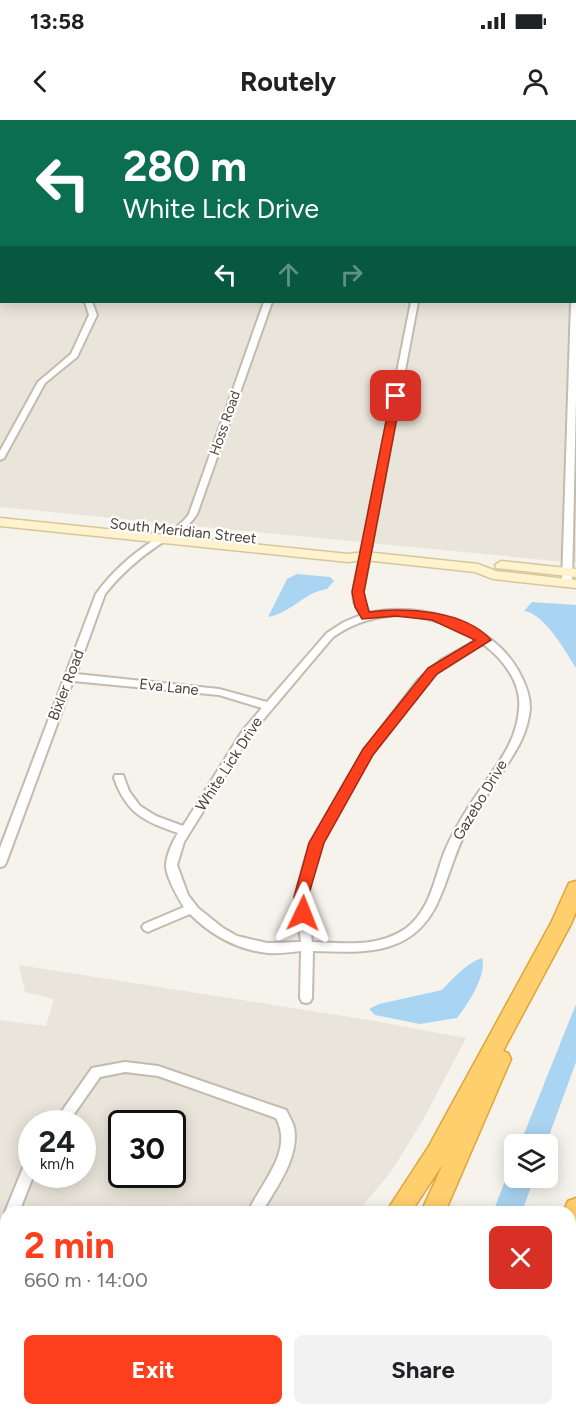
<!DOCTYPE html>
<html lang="en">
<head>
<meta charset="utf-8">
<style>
  body { margin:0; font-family:Figtree,sans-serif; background:#f2f2f2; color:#202124; height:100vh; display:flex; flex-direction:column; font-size:22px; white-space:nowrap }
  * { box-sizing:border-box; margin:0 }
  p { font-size:20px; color:#757577 }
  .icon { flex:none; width:33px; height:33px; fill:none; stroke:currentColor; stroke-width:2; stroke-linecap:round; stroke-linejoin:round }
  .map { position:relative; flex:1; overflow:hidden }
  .drawer { position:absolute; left:0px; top:1086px; width:576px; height:210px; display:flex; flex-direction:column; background:#fff; border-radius:18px 18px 0 0; box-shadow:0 3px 15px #0003 }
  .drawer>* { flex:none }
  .banner { position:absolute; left:0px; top:0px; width:576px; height:183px; box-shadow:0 3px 15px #0003; background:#0b6e4f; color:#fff; overflow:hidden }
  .fabs { position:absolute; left:504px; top:1014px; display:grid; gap:12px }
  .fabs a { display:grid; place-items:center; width:54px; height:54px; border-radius:9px; background:#fff; box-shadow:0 3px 15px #0003; font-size:30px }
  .speed { position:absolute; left:18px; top:990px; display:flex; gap:12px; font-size:30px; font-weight:700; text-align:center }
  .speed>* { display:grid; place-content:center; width:78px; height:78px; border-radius:50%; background:#fff; box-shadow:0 3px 15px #0003; line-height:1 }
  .speed small { font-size:15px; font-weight:400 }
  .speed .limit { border:3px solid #111; border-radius:9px; background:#fff; color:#111 }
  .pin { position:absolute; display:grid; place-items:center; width:51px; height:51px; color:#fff; margin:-26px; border-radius:12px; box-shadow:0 3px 9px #0006 }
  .me { position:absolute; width:66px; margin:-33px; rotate:2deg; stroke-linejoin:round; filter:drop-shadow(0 0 4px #0008) }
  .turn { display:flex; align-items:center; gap:21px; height:126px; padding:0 24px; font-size:27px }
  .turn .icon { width:78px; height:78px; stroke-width:2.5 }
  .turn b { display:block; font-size:42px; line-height:51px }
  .lanes { display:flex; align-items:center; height:57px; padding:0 24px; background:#0003; justify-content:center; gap:30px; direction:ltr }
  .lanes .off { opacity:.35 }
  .round { display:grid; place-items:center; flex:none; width:63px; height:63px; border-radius:9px; background:#f2f2f2 }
  .headline { display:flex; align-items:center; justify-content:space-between; height:102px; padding:0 24px }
  h1 { font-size:36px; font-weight:700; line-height:45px; color:#fc3f1d }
  .action { display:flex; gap:12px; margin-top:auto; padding:12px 24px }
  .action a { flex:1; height:69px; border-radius:9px; background:#fc3f1d; color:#fff; font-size:24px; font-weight:700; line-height:69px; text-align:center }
  .action a+a { background:#f2f2f2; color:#202124 }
  .status { display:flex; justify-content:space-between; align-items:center; height:42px; padding:0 30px; background:#fff; direction:ltr }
  .status svg { height:16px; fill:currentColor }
  header { display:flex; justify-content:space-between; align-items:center; height:78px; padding:0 24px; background:#fff; font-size:27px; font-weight:700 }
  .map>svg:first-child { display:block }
  .residential { fill:#eae5da; fill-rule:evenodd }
  .water { fill:#a9d4f2 }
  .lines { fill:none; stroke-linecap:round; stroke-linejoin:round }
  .street-casing { stroke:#c2bbae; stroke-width:4 }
  .secondary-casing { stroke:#d6c79b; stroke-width:3 }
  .highway-casing { stroke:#e0a43c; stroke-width:3 }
  .street { fill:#fff; fill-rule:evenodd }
  .secondary { fill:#fff3cd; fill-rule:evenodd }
  .highway { fill:#ffcf6e; fill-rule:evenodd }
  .route { fill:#fc3f1d; stroke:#a42913; stroke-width:1.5 }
  .labels { text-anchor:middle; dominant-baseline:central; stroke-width:4.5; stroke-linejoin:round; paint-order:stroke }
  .far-street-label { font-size:14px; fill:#4b4439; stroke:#fff }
  .street-label { font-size:15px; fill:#4b4439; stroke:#fff }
</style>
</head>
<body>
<div class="status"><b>13:58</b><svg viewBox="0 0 49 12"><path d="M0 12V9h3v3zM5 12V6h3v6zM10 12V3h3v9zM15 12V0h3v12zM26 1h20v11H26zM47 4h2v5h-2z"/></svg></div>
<header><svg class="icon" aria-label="back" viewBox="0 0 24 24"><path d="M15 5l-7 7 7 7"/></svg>Routely<svg class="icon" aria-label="person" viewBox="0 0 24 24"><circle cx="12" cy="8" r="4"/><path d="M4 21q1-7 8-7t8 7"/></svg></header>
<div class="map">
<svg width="576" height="1296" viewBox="0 0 576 1296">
  <rect width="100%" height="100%" fill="#f6f3ec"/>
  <g class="residential">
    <path d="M0 0 519 1 2 2V182H574L576 0V443L0 387Z"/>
    <path d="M19 845 369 900 466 918 423 1000 391 1052 357 1092H6V1245L0 1244V900L46 906 54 879 25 872ZM32 1004H82V1054H32ZM122 1004H172V1054H122Z"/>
    <path d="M15 1290H195L190 1296H12Z"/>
  </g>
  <g class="water">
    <path d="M297 454 330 457 334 461 327 469C305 472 291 493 268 497L287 459Z"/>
    <path d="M532 482 576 485V548C566 532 544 493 524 491Z"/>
    <path d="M482 838C487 854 469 883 457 898L420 904 375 895 369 889 379 884 442 870C453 858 467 843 482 838Z"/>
    <path d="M576 884V942L546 1024H520Z"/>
    <path d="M514 1038V1058H534L522 1092H493Z"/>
  </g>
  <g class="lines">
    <defs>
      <g id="street">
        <path d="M27 0H33L25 2Z"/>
        <path d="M148 0 160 2H145Z"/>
        <rect x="323" y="0" width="6" height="2"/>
        <rect x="447" y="0" width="6" height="2"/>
        <path d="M2 37V42L0 43V38Z"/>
        <path d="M574 135H576V279L572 463 567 466 562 463 571 182H574Z"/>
        <path d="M85 182H92L97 195 77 237 45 263 4 338 0 340V331L38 262 71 234 89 195Z"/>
        <path d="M264 182H272L197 394C187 410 172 416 157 426 138 439 120 455 105 474L76 554 219 569 267 582 327 513 344 502 361 495 354 482 353 472 411 182H418L363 472 364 482 369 493C422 481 493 503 519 552 525 563 530 575 530 588 529 600 525 613 520 623 504 653 482 679 467 709 455 731 450 754 440 777 416 836 367 833 313 831L312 878 310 882 306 883 302 882 300 878 301 831C290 832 279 834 268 833 238 830 211 815 190 794L152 810 148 812 144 810 142 807 144 804 184 787C178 778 165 755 166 744 167 734 173 721 178 713 144 701 127 694 114 658L115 655H123L129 671 140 686 156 696 183 706 243 610 262 588 219 575 73 561 6 743 4 746 0 747V728L96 474C111 453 130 436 151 422 165 413 180 408 189 394ZM407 495C432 499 456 505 477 520L441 540 418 560 363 632 310 723 295 777 301 822 267 823 237 816 223 808 198 788 188 775 177 745 184 722 251 614 333 517C356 501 379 495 407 495ZM483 524C503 539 522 563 519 589 517 621 497 645 480 670 466 690 453 711 444 733 434 760 430 791 405 809 377 828 344 823 312 822L307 777 321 723 372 634 424 564 447 544Z"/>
        <path d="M125 942 158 946 286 990C289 996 292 1001 294 1007 300 1037 276 1068 262 1092H248C261 1063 294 1031 276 998L158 956 125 952 100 957 67 1004H53L92 948Z"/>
        <path d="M32 1037V1054H34L19 1092H6V1094L5 1092 25 1043 27 1039Z"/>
        <path d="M6 1103V1129L5 1132 0 1134V1107L1 1104Z"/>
        <path d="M0 1190 6 1191V1205L0 1204Z"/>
      </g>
      <g id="secondary">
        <path d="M0 398 348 434 365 432 478 444 496 451 576 460V468L493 459 475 452 365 440 348 442 0 406Z"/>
        <path d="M501 441 576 449V457L496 448 495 445Z"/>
      </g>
      <g id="highway">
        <path d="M576 761V792L571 804 503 931 508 933 511 939 445 1092H421L443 1044 411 1092H386L429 1026 551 803 569 763Z"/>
        <path d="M576 1078V1117L570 1119V1092H563L568 1081Z"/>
        <path d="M229 1290H257L254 1296H226Z"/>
        <path d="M329 1290H355L352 1296H326Z"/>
        <path d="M500 1290H526L524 1296H498Z"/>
      </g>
    </defs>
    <use href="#street" class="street-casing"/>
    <use href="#secondary" class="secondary-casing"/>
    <use href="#highway" class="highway-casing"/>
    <use href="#street" class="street"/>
    <use href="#secondary" class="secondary"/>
    <use href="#highway" class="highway"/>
  </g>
  <path class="route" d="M396 273 401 276 364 472 369 492C405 487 465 490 491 520L437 554 373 635 324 723 308 777 310 793 303 799 296 793 294 777 309 723 363 629 428 548 475 520 432 500 396 496 362 499 355 487 352 472 391 276Z"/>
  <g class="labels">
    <g class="far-street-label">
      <text transform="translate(225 303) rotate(-71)">Hoss Road</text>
    </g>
    <g class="street-label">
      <text transform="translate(183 411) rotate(6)">South Meridian Street</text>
      <text transform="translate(66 565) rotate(-69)">Bixler Road</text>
      <text transform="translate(169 567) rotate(6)">Eva Lane</text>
      <text transform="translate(229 644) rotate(-57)">White Lick Drive</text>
      <text transform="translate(480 680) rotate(-59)">Gazebo Drive</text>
    </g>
  </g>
</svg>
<div class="fabs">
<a><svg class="icon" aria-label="layers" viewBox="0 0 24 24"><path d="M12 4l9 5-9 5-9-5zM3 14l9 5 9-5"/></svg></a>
</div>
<div class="speed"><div>24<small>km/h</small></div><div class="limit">30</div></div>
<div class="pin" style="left:396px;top:276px;background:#d93025"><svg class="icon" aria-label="arrive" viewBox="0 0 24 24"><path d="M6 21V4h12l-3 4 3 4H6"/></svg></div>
<svg class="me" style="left:303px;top:793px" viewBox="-20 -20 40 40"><path d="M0-17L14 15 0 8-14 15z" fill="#fc3f1d" stroke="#fff" stroke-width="4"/></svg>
<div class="banner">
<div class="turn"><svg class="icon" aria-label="left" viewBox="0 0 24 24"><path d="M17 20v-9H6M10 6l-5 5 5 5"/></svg><div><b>280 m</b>White Lick Drive</div></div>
<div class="lanes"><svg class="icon" aria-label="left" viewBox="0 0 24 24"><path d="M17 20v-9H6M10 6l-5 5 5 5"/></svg><svg class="icon off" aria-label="ahead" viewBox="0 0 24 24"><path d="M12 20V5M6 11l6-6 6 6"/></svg><svg class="icon off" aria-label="right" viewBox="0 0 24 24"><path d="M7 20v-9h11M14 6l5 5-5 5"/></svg></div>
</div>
<section class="drawer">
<div class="headline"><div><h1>2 min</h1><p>660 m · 14:00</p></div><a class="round" style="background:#d93025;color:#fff"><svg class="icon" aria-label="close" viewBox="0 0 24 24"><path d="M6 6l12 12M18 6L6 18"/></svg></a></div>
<div class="action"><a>Exit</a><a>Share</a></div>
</section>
</div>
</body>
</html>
